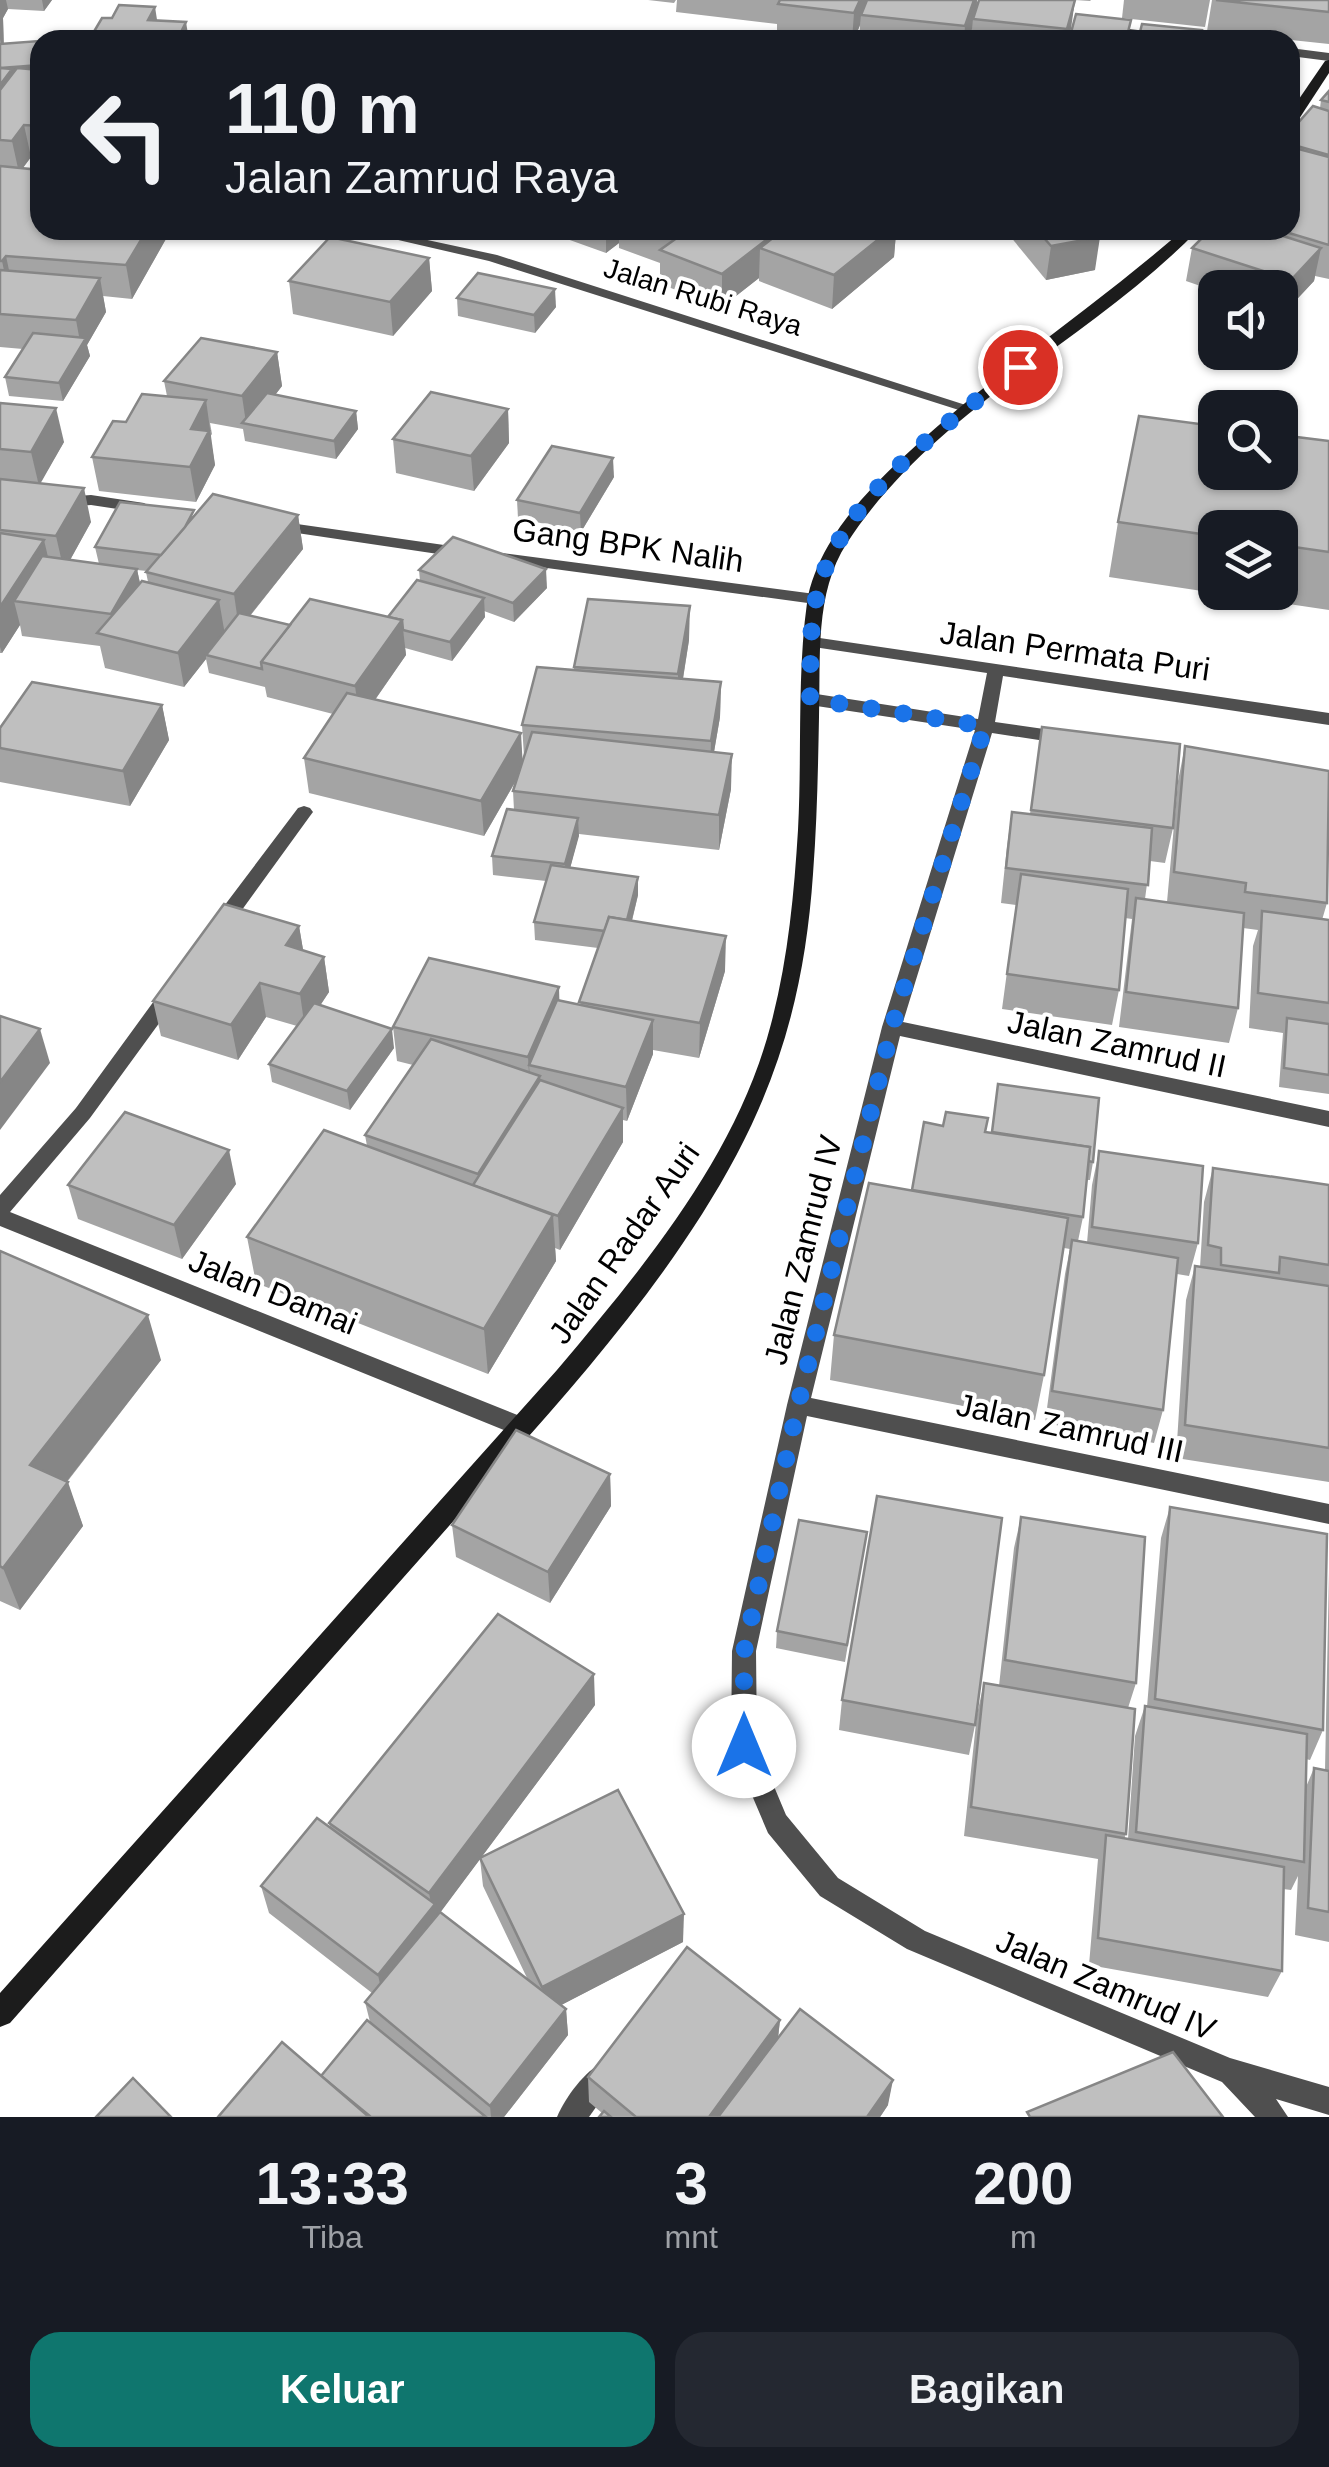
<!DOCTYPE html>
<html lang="id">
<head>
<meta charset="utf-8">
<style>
  body { margin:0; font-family:Helvetica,sans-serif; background:#242831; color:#f1f3f6; height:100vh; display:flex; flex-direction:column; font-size:38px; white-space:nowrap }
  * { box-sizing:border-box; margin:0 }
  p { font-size:32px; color:#9ea1a6 }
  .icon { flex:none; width:55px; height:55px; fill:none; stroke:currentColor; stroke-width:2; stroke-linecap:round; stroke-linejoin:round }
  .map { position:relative; height:2117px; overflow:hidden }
  .drawer { display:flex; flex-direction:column; background:#171b24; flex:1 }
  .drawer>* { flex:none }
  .banner { position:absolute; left:30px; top:30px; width:1270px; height:210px; border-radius:30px; box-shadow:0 2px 8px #0004; background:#171b24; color:#f1f3f6; overflow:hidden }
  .tools { position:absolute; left:1198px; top:270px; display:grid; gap:20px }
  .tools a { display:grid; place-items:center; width:100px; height:100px; border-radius:20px; background:#171b24; box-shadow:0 2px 8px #0004; font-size:50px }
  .pin { position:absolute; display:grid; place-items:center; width:85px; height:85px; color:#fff; margin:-42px; border:5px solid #fff; border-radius:50%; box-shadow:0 2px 10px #0007 }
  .me { position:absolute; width:110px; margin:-55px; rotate:0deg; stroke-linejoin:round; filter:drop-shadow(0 0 8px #0008) }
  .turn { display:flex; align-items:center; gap:35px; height:210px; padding:0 30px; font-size:45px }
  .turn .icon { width:130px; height:130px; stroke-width:2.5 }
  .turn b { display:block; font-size:70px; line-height:85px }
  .eta { display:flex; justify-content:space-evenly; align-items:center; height:170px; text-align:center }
  .eta b { font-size:60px; font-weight:600; line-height:70px }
  .button { display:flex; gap:20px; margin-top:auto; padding:20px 30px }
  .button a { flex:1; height:115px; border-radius:30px; background:#0f766e; color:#fff; font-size:40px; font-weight:600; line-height:115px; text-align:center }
  .button a+a { background:#242831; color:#f1f3f6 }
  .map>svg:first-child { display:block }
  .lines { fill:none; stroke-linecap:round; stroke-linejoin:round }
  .street { fill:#4f4f4f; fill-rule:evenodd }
  .secondary { fill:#1c1c1c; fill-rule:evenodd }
  .wall { fill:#a4a4a4; fill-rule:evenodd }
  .shaded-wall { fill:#868686 }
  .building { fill:#bfbfbf; stroke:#868686; stroke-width:2.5 }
  .route { stroke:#1a73e8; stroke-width:18; stroke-dasharray:0 32.4 }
  .labels { text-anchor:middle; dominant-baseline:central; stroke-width:8; stroke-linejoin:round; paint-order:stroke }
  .far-street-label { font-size:28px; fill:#000; stroke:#fff }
  .street-label { font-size:32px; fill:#000; stroke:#fff }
</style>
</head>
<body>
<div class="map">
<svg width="1329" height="2117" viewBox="0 0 1329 2117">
  <rect width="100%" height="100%" fill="#fff"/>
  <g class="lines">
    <g class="street">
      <path d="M1103 26 1190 36 1196 40H1158L1099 33 1097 30Z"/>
      <path d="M1290 48 1329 53V61L1290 56Z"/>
      <path d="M355 230H381L497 255 975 408 967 413 962 411 489 261Z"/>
      <path d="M91 495 144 503 152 508 144 513 91 505 63 507 55 502 63 497Z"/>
      <path d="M276 521 465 548 473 553 465 558 270 529V523Z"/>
      <path d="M494 552 815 594 823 599 815 604 488 560 486 557Z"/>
      <path d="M813 637 1329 713V725L1003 676 995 722 1065 732 1074 738 1065 744 992 733 903 1022 1329 1111V1127L900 1036 811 1398 1329 1504V1524L807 1416 756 1651 757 1746 786 1815 838 1878 925 1931 1230 2058 1329 2087V2115L1276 2099 1288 2117H1255L1222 2082 907 1949 820 1896 768 1833 731 1746 732 1651 787 1405 882 1027 975 730 810 705 801 699 810 693 978 719 987 673 807 646 805 642Z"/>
      <path d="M304 806 310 808 313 812 310 816 226 932H212L209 927 212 922 298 808Z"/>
      <path d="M169 988 179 995 176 1000 90 1118 10 1212 530 1420 533 1427 530 1434 522 1437 514 1434 0 1226V1195L76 1108 162 990Z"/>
      <path d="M604 2062 614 2066 618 2076 589 2117H557C565 2098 585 2070 604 2062Z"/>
    </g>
    <g class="secondary">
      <path d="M1329 60V73L1295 125 1290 126V112L1325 61Z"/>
      <path d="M1183 230H1198C1089 342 934 409 847 543 814 593 821 659 819 717 818 770 817 822 813 874 806 976 785 1063 737 1154 660 1299 541 1421 434 1543 292 1703 151 1863 10 2023L0 2027V1993L557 1370C643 1268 737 1156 771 1024 788 960 794 895 798 830 802 757 797 674 807 603 809 585 819 561 828 546 851 505 889 470 923 439 1006 365 1099 303 1183 230Z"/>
    </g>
  </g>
  <g class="wall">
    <path d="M0 0H52L44 11 8 9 3 18 4 44 39 41 40 48V158L31 157 23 168 171 230 132 299 103 296 106 312 87 345 90 356 63 401 9 396 5 377 23 349 0 347Z"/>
    <path d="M648 0H676L674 3Z"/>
    <path d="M677 0H977V7L979 0H1091L1090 1 1075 0 1068 40H971L972 29 968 40H859L860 25 854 40H815L777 36V24L676 12Z"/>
    <path d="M1124 0H1210L1205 27 1122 18Z"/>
    <path d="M1212 0H1329V44L1207 31Z"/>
    <path d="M1329 91V279L1315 276 1314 281 1284 313 1280 312V288H1215V291L1186 281 1192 248 1210 230H1290V132L1320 108 1321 100Z"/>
    <path d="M456 230H483L476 236Z"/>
    <path d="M529 230H900L896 233 894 257 832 309 759 281V278L722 307 660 284V263L619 248V243L606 253 567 239V234L562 239Z"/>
    <path d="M1005 230H1093L1095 270 1046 280Z"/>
    <path d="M429 258 432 291 393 336 293 314 289 281Z"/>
    <path d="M457 298 556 307 535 333 458 316Z"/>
    <path d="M277 352 282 386 275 395 356 411 358 429 336 459 245 441 243 429 210 423 212 434 210 437 215 465 196 502 99 491 92 457 167 396 164 381Z"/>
    <path d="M0 403 64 442 40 483 91 522 70 560 99 564 95 547 195 515H298L303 549 250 616 290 625 388 617 420 581 419 570 547 588 514 622 484 611 485 617 452 661 405 648 406 655 375 700 523 761 524 756 522 725 574 670V667L689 640 683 679 721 682 720 717 714 752 731 789 719 850 579 834 570 868 638 895 632 921 725 971 699 1058 653 1050V1054L627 1121 623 1120V1142L560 1250 555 1248 556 1261 488 1374 256 1283 247 1237 367 1146 365 1135 413 1065 397 1061 393 1027 559 1001 580 1005 598 948 535 940 534 922 546 881 493 875 492 856 514 810 513 791 517 779 484 836 309 793 304 758 333 714 267 697 265 687 209 673 206 659 184 687 105 668 100 646 22 636 20 625 2 653H0ZM137 570 147 571 146 572 148 582 140 583Z"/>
    <path d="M508 409 509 443 474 491 396 473 393 439Z"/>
    <path d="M1329 441V610L1109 577 1118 522ZM1215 528H1280V592H1215Z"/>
    <path d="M614 477 581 532 518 518 517 500Z"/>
    <path d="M162 705 169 740 130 806 0 782V728Z"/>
    <path d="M1042 727 1173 828 1165 863 1150 861 1145 899 1167 902 1178 781 1185 746 1327 903 1322 920H1329V1094L1279 1087 1283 1033 1249 1028 1253 946 1258 930 1243 928 1238 1008 1229 1043 1119 1027 1132 919 1125 918 1119 990 1112 1025 1002 1009 1016 905 1001 903 1007 846 1012 812 1030 814Z"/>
    <path d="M299 926 303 950 324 957 329 992 320 1005 394 1048 350 1110 272 1082 269 1064 297 1026 266 1017 238 1060 161 1036 153 1001Z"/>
    <path d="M986 1132 1093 1162 1090 1180H1087L1083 1217 1078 1241 1087 1243 1092 1185 1099 1151 1198 1243 1189 1276 1177 1274 1163 1410 1154 1443 1045 1423 1065 1274 1070 1249 1064 1248 1044 1375 1035 1420 830 1380 834 1335 912 1191Z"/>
    <path d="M1213 1168 1329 1185V1482L1176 1458 1186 1300 1195 1266 1200 1267 1204 1202Z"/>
    <path d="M236 1184 182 1259 78 1219 68 1185Z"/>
    <path d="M0 1251 161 1360 67 1482 83 1526 20 1610 0 1601Z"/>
    <path d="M610 1474 611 1506 550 1603 456 1557 452 1525Z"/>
    <path d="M1170 1507 1323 1730 1310 1760 1306 1759V1787L1314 1768 1325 1770 1329 1571V1942L1295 1935 1298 1876 1291 1890 1283 1889 1282 1971 1268 1997 1089 1965 1098 1859 964 1836 977 1714 984 1683 999 1686 1014 1548 1021 1517 1136 1683 1128 1708 1126 1834 1124 1839H1128L1135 1736 1145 1706 1147 1707 1161 1538Z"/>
    <path d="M867 1532 845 1662 776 1648 777 1631Z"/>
    <path d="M842 1700 975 1725 969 1755 839 1730Z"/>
    <path d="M595 1705 482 1856 683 1942 561 2005 566 2009 568 2035 504 2117H218L321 2076 370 2022 365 2002 372 1993 269 1913 261 1886 330 1827 329 1823ZM480 1859 483 1886 528 1980 440 1912Z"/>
    <path d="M780 2020 778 2039 888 2105 880 2117H599L602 2113 589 2102 588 2077Z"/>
  </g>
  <g class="shaded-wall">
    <path d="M0 0H6L8 9 3 18 4 61 0 39Z"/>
    <path d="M42 0H52L44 11Z"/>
    <path d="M860 0H869L861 15 860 25 854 40H852L854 13Z"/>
    <path d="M974 0H977L976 17 973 19 972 29 968 40H964L965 26Z"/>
    <path d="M1075 0 1071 29 1068 40H1065L1067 29Z"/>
    <path d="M155 7 160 39 148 20Z"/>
    <path d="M186 22 189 40H177Z"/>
    <path d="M40 65V82L0 126V69Z"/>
    <path d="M24 125 31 157 19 173 12 141Z"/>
    <path d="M147 230H171L132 299 126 265Z"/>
    <path d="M561 230H567V234L562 239Z"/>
    <path d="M612 230H619V243L606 253V235Z"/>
    <path d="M678 230H723L672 255V234Z"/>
    <path d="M779 230H819L760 248 759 278 722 307V274Z"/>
    <path d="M884 230H900L896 233 894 257 832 309 834 275Z"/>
    <path d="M1100 237 1095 270 1046 280 1051 246Z"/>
    <path d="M1321 248 1314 281 1284 313 1291 280Z"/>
    <path d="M6 256 13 289 9 294 2 261Z"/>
    <path d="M429 258 432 291 393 336 390 302Z"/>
    <path d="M100 278 106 312 87 345 90 356 63 401 59 383 81 347 76 320Z"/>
    <path d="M555 289 556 307 535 333 534 315Z"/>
    <path d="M277 352 282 386 252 425 246 423 242 396Z"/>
    <path d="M206 400 215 465 196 502 190 467 191 429Z"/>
    <path d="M56 408 64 442 39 486 31 452Z"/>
    <path d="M508 409 509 443 474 491 471 456Z"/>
    <path d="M356 411 358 429 336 459 334 441Z"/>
    <path d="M613 458 614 477 581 532 580 513Z"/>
    <path d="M84 488 91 522 64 571 56 536Z"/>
    <path d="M298 515 303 549 239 629 234 594Z"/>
    <path d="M44 540 52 574 14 601 20 625 2 653 0 647V607Z"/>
    <path d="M137 569 144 603 116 638 111 614Z"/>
    <path d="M546 569 547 588 514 622 513 603Z"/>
    <path d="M484 598 485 617 452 661 450 642Z"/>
    <path d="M219 600 225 635 206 655V659L184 687 178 653Z"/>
    <path d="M690 606 689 640 678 709V674Z"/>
    <path d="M402 620 406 655 360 721 355 686Z"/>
    <path d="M721 682 720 717 710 775 711 741Z"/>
    <path d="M162 705 169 740 130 806 123 771Z"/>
    <path d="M521 733 523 768 484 836 481 801Z"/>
    <path d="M732 754 731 789 719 850V815Z"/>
    <path d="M578 818 579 836 566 883 565 864Z"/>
    <path d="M638 877V895L624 952 623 933Z"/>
    <path d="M299 926 305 961 286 945Z"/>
    <path d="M726 936 725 971 699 1058 700 1023Z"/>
    <path d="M324 957 329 992 305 1029 300 994Z"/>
    <path d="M260 983 266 1017 238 1060 231 1025Z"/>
    <path d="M559 987 560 1022 529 1065 531 1089 540 1076 542 1110 479 1187 478 1174 530 1092 528 1057Z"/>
    <path d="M653 1020V1054L627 1121 626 1087Z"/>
    <path d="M40 1029 50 1063 0 1130V1082Z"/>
    <path d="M392 1029 394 1048 350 1110 347 1091Z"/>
    <path d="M623 1108V1142L560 1250 558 1216Z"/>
    <path d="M229 1150 236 1184 182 1259 174 1225Z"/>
    <path d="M553 1215 556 1261 488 1374 484 1329Z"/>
    <path d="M148 1315 161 1360 46 1508 30 1465Z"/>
    <path d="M610 1474 611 1506 550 1603 548 1572Z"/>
    <path d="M68 1482 83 1526 20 1610 3 1568Z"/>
    <path d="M594 1674 595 1705 437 1917 384 2002 378 1975 432 1909 429 1893Z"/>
    <path d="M684 1914 683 1942 544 2014 542 1987Z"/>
    <path d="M566 2009 568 2035 504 2117H491L490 2106Z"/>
    <path d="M780 2020 777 2046 726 2117H709Z"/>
    <path d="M893 2080 888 2105 880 2117H867Z"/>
  </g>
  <g class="building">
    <path d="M780 0H860L854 13 778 4Z"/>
    <path d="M867 0H974L965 26 861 15Z"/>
    <path d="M979 0H1075L1067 29 973 19Z"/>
    <path d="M1216 0H1329V12Z"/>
    <path d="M119 5 155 7 148 20 186 22 177 40H89L102 18H112Z"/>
    <path d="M1076 14 1131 20 1126 40H1069Z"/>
    <path d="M1142 24 1202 30 1200 40H1138Z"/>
    <path d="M1210 34 1257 40H1208Z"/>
    <path d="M39 41 40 65 0 68V44Z"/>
    <path d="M0 68 12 69 0 85Z"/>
    <path d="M17 68 40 70V126L24 125 12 141 0 140V90Z"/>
    <path d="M1329 91V102L1321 100Z"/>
    <path d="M1313 106 1329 111V155L1290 144V132Z"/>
    <path d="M1291 147 1329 157V245L1279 230H1290V148Z"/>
    <path d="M0 166 40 170V230H147L126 265 6 256 2 261H0Z"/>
    <path d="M591 230H612L606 235Z"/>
    <path d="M660 230H678L672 234Z"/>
    <path d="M688 230H779L722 274 660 250Z"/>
    <path d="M783 230H890L834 275 760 248Z"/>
    <path d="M1037 230H1093L1100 237 1051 246Z"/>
    <path d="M1210 230H1264L1321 248 1291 280 1192 248Z"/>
    <path d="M330 237 429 258 390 302 289 281Z"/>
    <path d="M0 270 100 278 76 320 0 314Z"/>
    <path d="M478 273 555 289 534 315 457 298Z"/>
    <path d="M33 333 86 338 59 383 5 377Z"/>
    <path d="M201 338 277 352 242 396 164 381Z"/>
    <path d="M431 392 508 409 471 456 393 439Z"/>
    <path d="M267 393 356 411 334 441 242 423Z"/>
    <path d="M142 394 206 400 191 429 209 431 190 467 92 457 113 421 126 422Z"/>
    <path d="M0 403 56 408 31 452 0 449Z"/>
    <path d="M1139 416 1215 426V472H1280V435L1329 441V552L1280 545V528H1215V536L1118 522Z"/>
    <path d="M552 446 613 458 580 513 517 500Z"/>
    <path d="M0 479 84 488 56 536 0 530Z"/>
    <path d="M213 494 298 515 234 594 146 572Z"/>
    <path d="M120 502 194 510 185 527 161 555 95 547Z"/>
    <path d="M0 533 44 540 0 607Z"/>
    <path d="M453 537 546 569 513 603 419 570Z"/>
    <path d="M42 556 137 569 111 614 14 601Z"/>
    <path d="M417 580 484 598 450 642 403 630 402 620 388 617Z"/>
    <path d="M142 581 219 600 178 653 97 633Z"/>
    <path d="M310 599 402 620 355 686 261 662Z"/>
    <path d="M588 599 690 606 678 674 574 667Z"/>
    <path d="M239 613 290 625 261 662 262 669 206 655Z"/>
    <path d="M537 667 721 682 711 741 522 725Z"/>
    <path d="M32 682 162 705 123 771 0 748V728Z"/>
    <path d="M347 693 521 733 481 801 304 758Z"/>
    <path d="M1042 727 1180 744 1173 828 1031 810Z"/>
    <path d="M532 732 732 754 719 815 513 791Z"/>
    <path d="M1185 746 1329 771 1327 903 1245 892 1246 883 1174 872Z"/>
    <path d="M507 809 578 818 565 864 492 856Z"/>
    <path d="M1012 812 1152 828 1148 885 1006 868Z"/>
    <path d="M551 865 638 877 627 920 609 917 605 931 534 922Z"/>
    <path d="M1021 874 1128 889 1119 990 1007 974Z"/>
    <path d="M1136 898 1244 913 1238 1008 1126 992Z"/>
    <path d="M224 904 299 926 286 945 324 957 300 994 260 983 231 1025 153 1001Z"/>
    <path d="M1262 911 1329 920V1003L1258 993Z"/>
    <path d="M609 917 726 936 700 1023 579 1002Z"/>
    <path d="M429 958 559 987 528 1057 393 1027Z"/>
    <path d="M557 1000 653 1020 626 1087 529 1065Z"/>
    <path d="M314 1003 392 1029 347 1091 269 1064Z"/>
    <path d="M0 1016 40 1029 0 1082Z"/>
    <path d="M1287 1018 1329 1024V1075L1284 1068Z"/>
    <path d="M431 1039 540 1076 478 1174 365 1135Z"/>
    <path d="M540 1080 623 1108 558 1216 473 1185Z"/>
    <path d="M998 1084 1099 1098 1093 1162 1088 1161 1090 1147 992 1132Z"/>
    <path d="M125 1112 229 1150 174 1225 68 1185Z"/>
    <path d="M946 1112 988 1118 985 1132 1090 1147 1083 1217 912 1190 924 1122 943 1126Z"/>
    <path d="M324 1130 553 1215 484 1329 247 1237Z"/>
    <path d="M1099 1151 1203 1166 1198 1243 1092 1227Z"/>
    <path d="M1213 1168 1329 1185V1265L1280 1257 1279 1273 1221 1265V1248L1208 1245Z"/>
    <path d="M869 1183 1068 1218 1044 1375 834 1335Z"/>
    <path d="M1072 1240 1178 1258 1163 1410 1052 1391Z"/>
    <path d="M0 1251 148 1315 30 1465 68 1482 3 1568 0 1566Z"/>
    <path d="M1195 1266 1329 1286V1448L1185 1425Z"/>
    <path d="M516 1430 610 1474 548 1572 452 1525Z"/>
    <path d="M877 1496 1002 1518 975 1725 842 1700Z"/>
    <path d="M1170 1507 1327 1534 1323 1730 1155 1699Z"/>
    <path d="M1021 1517 1145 1537 1136 1683 1005 1660Z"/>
    <path d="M799 1520 867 1532 847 1645 777 1631Z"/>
    <path d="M498 1614 594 1674 429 1893 329 1823Z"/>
    <path d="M984 1683 1135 1709 1126 1834 971 1807Z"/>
    <path d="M1145 1706 1307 1734 1304 1862 1136 1832Z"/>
    <path d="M1314 1768 1329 1771V1912L1308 1908Z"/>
    <path d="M618 1790 684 1914 542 1987 480 1858Z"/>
    <path d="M317 1818 435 1904 378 1975 261 1886Z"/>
    <path d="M1106 1835 1284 1867 1282 1971 1098 1938Z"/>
    <path d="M440 1912 566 2009 490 2106 365 2002Z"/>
    <path d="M687 1947 780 2020 709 2117H636L588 2077Z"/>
    <path d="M800 2009 893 2080 867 2117H718Z"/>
    <path d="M367 2020 486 2117H371L321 2076Z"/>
    <path d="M282 2042 369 2117H218Z"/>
    <path d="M1173 2052 1223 2117H1030L1027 2112Z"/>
    <path d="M133 2078 171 2117H96Z"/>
    <path d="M604 2111 611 2117H599Z"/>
  </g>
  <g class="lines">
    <path class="route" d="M744 1746V1652L798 1405 892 1027 985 726 810 699C811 667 809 630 816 599 838 498 944 426 1020 367"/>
  </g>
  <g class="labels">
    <g class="far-street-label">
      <text transform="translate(703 297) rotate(17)">Jalan Rubi Raya</text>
    </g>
    <g class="street-label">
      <text transform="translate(628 545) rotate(8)">Gang BPK Nalih</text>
      <text transform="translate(1075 651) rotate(8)">Jalan Permata Puri</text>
      <text transform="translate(1117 1044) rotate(12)">Jalan Zamrud II</text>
      <text transform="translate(624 1243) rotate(-55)">Jalan Radar Auri</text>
      <text transform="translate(803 1250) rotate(-76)">Jalan Zamrud IV</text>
      <text transform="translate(273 1292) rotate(22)">Jalan Damai</text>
      <text transform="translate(1070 1428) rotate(12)">Jalan Zamrud III</text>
      <text transform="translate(1106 1985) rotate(23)">Jalan Zamrud IV</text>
    </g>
  </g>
</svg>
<div class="tools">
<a><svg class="icon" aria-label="sound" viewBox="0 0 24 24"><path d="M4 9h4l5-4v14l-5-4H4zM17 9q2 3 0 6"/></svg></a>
<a><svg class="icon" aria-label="search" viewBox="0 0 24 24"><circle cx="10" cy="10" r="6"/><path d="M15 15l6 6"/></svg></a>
<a><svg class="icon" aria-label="layers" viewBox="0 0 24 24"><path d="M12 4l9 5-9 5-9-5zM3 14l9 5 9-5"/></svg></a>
</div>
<div class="pin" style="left:1020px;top:367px;background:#d93025"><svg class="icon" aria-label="arrive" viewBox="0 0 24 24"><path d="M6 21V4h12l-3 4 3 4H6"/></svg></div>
<svg class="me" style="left:744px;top:1746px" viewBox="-20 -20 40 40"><circle r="19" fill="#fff"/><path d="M0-13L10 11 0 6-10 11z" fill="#1a73e8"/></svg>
<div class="banner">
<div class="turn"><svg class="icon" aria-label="left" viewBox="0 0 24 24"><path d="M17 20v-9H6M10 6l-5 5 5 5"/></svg><div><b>110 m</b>Jalan Zamrud Raya</div></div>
</div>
</div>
<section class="drawer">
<div class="eta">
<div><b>13:33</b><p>Tiba</p></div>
<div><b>3</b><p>mnt</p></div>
<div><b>200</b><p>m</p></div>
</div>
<div class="button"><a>Keluar</a><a>Bagikan</a></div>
</section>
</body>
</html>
